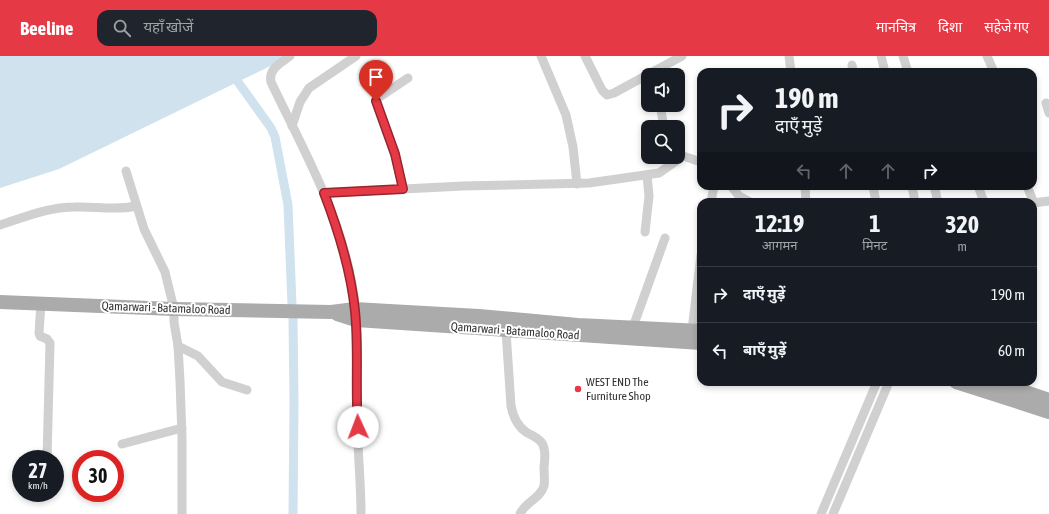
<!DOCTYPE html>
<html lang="hi">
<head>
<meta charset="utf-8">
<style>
  body { margin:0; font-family:"Asap Condensed","Noto Sans Devanagari",sans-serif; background:#20242c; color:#f1f3f6; height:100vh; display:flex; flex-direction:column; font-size:15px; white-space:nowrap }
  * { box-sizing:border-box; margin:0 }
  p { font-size:13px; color:#9ea1a6 }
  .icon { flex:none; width:22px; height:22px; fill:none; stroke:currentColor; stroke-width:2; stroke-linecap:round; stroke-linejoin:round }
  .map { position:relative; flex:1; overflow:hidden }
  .panel { position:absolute; left:697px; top:142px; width:340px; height:188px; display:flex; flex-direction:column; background:#171b24; border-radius:12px; box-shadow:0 2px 6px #0003 }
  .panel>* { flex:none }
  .banner { position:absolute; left:697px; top:12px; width:340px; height:122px; border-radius:12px; box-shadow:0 2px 6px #0003; background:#171b24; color:#f1f3f6; overflow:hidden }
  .fabs { position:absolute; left:641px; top:12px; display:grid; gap:8px }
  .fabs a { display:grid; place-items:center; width:44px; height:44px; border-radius:8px; background:#171b24; box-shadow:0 2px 6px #0003; font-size:20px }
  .speed { position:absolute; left:12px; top:394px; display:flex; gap:8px; font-size:20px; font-weight:700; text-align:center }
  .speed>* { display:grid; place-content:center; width:52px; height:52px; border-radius:50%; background:#171b24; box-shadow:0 2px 6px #0003; line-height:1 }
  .speed small { font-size:10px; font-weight:400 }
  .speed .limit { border:6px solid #d22; background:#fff; color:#111 }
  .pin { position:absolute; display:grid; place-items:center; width:34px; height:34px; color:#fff; margin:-41px -17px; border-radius:50% 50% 50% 0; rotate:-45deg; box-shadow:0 0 4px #0007 }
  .pin .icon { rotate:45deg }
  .me { position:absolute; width:44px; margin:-22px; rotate:358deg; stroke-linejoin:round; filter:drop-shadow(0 0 3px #0008) }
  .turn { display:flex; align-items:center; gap:14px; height:84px; padding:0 12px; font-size:18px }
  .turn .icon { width:52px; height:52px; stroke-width:2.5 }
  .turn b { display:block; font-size:28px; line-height:34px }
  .lanes { display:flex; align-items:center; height:38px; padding:0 12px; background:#0003; justify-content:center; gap:20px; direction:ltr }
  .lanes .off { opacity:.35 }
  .eta { display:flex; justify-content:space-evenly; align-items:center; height:68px; text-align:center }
  .eta b { font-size:24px; font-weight:700; line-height:28px }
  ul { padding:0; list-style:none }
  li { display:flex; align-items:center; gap:12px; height:56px; padding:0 12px; border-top:1px solid #363941 }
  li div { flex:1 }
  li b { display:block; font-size:15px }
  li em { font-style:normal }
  header { display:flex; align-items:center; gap:24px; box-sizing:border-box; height:56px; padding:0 20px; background:#e63946; color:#fff }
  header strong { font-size:19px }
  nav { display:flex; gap:22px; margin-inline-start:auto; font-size:14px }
  .search { width:280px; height:36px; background:#20242c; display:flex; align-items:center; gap:10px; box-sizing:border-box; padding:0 14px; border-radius:12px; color:#9ea1a6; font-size:15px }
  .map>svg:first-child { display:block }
  .water { fill:#cfe2ee }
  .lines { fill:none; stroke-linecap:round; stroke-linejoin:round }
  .canal { stroke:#cfe2ee; stroke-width:9 }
  .street { stroke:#d0d0d0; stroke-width:9 }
  .primary { stroke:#ababab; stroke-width:14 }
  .route-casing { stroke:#96252e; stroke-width:10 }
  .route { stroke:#e63946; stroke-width:7 }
  .poi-dot { fill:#e63946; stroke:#fff; stroke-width:1.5 }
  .labels { text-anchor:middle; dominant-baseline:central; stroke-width:4; stroke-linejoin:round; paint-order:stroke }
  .street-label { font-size:12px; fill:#333; stroke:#fff }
  .poi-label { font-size:12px; fill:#333; stroke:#fff; text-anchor:start }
</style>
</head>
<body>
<header>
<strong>Beeline</strong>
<div class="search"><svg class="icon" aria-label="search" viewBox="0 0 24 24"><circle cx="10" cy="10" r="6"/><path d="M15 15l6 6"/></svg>यहाँ खोजें</div>
<nav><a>मानचित्र</a><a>दिशा</a><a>सहेजे गए</a></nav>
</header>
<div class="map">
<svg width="1049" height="458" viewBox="0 0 1049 458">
  <rect width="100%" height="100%" fill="#fff"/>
  <path class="water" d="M0 0H291L59 113 0 132Z"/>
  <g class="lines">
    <g class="canal">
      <path d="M238 26 271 72 275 81 288 149 292 248"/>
      <path d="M293 263 294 346 293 458"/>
    </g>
    <g class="street">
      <path d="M290 0C281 7 268 13 271 26 300 87 334 147 349 213 360 259 357 308 357 355 357 389 361 424 361 458"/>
      <path d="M541 0 566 59 573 91 577 128"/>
      <path d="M585 0 602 34 607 39 614 37 682 0"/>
      <path d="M789 0 791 16"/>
      <path d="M881 0 885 16"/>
      <path d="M903 0 908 16"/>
      <path d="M987 0 994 16"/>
      <path d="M852 9 853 16"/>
      <path d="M1046 47 1049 57"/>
      <path d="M660 49 664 71"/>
      <path d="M292 70 300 46 309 32 356 0"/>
      <path d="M126 115 144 173 165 216 174 253V266L178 290 180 325 182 381V458"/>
      <path d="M731 130 739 140 750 146"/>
      <path d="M805 130 806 146"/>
      <path d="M873 130 876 146"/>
      <path d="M912 130 915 146"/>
      <path d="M934 130 938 146"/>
      <path d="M978 130 984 146"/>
      <path d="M1027 130 1034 147"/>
      <path d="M403 133 395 98 376 45 378 42 408 22"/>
      <path d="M324 137 463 130 589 127 659 117 683 100 701 106"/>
      <path d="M711 146 714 130"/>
      <path d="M1033 147 1049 145"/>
      <path d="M0 169C25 161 48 151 75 151 95 150 115 155 136 150"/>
      <path d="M645 176 649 140 647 119"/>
      <path d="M41 247 39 277 40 280 47 283 50 287 47 403"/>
      <path d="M633 271 665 182"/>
      <path d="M692 274 701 199"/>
      <path d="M506 275 511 350C513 360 517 370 526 376 532 380 540 382 543 389 546 396 545 404 544 411 544 417 545 424 544 430 540 443 525 446 520 458"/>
      <path d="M178 290 198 300 222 326 247 334"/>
      <path d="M122 388 182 372"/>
      <path d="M821 458 877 326"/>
      <path d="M833 458 889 326"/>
    </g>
    <g class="primary">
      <path d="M0 246 174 253 331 256 355 253 389 255 479 260 578 269 701 275"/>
      <path d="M337 258 356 264 701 287"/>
      <path d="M956 326 1049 356"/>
      <path d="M995 326 1049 344"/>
    </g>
  </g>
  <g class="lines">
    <defs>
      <path id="route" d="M358 371C355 333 359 294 355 255 351 214 339 176 324 137L403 133 395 98 376 45"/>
    </defs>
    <use href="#route" class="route-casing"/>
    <use href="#route" class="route"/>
  </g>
  <circle class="poi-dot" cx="578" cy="333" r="4"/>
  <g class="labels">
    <g class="street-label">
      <text transform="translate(166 252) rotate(2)">Qamarwari - Batamaloo Road</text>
      <text transform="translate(515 275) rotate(4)">Qamarwari - Batamaloo Road</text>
    </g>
    <g class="poi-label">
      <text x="586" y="326">WEST END The<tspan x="586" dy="14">Furniture Shop</tspan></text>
    </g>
  </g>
</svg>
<div class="fabs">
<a><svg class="icon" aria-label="sound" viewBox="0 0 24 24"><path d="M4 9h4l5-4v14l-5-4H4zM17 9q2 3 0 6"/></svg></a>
<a><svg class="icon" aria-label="search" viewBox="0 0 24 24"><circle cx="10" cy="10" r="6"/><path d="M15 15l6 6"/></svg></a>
</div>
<div class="speed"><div>27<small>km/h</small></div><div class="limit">30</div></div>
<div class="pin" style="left:376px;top:45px;background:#d93025"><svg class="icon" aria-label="arrive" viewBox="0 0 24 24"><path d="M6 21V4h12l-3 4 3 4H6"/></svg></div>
<svg class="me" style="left:358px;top:371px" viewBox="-20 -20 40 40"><circle r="19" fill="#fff"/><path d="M0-13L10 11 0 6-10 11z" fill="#e63946"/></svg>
<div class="banner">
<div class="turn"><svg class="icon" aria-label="right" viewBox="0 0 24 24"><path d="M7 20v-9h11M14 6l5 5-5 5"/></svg><div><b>190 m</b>दाएँ मुड़ें</div></div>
<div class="lanes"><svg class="icon off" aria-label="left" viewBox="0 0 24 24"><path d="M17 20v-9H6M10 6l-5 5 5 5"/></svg><svg class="icon off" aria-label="ahead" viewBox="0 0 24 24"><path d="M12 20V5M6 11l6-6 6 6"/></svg><svg class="icon off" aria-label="ahead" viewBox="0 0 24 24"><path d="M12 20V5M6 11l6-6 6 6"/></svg><svg class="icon" aria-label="right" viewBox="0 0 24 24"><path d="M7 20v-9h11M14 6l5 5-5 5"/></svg></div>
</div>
<section class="panel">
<div class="eta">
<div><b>12:19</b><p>आगमन</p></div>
<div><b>1</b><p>मिनट</p></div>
<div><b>320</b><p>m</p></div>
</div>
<ul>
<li><svg class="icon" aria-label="right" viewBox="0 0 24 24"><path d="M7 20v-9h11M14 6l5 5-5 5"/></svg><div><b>दाएँ मुड़ें</b></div><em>190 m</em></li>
<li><svg class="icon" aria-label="left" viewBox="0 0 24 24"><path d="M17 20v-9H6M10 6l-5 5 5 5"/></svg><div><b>बाएँ मुड़ें</b></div><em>60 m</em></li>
</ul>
</section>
</div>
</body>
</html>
